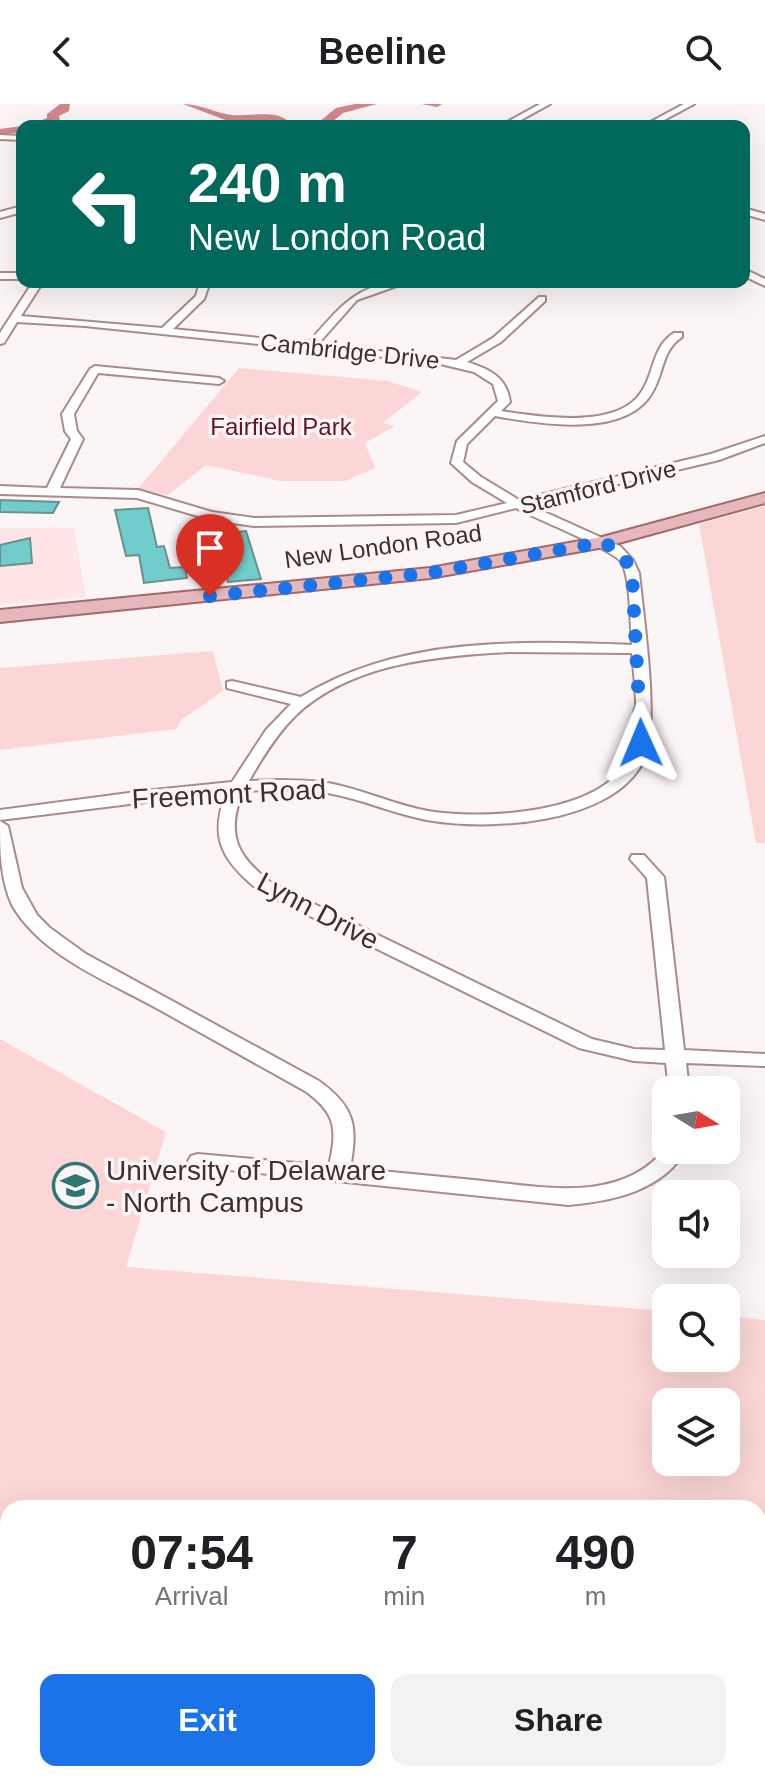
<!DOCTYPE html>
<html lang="en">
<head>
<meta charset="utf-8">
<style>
  body { margin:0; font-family:Arial,sans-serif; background:#f2f2f2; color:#202124; height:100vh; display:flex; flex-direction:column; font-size:30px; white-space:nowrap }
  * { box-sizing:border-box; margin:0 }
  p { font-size:26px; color:#757577 }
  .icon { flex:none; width:44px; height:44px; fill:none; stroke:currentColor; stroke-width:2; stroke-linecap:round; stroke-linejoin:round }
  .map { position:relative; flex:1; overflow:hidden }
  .side { position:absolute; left:0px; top:1396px; width:766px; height:282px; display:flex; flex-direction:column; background:#fff; border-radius:24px 24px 0 0; box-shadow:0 8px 32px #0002 }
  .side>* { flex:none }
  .banner { position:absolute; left:16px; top:16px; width:734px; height:168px; border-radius:16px; box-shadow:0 8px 32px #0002; background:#00695c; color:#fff; overflow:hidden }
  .needle { width:52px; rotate:101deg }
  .tools { position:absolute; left:652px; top:972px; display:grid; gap:16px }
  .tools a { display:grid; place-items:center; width:88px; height:88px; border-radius:16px; background:#fff; box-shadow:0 8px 32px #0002; font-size:40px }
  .pin { position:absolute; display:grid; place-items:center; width:68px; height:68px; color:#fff; margin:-82px -34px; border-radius:50% 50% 50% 0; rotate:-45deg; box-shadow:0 0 8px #0007 }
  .pin .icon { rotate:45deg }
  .me { position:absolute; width:88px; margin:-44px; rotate:359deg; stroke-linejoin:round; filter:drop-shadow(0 0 6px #0008) }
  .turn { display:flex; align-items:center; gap:28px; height:168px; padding:0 40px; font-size:36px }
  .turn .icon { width:104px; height:104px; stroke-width:2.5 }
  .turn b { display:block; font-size:56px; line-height:68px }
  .eta { display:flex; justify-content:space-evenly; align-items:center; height:136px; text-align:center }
  .eta b { font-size:48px; font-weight:600; line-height:56px }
  .primary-button { display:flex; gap:16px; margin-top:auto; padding:16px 40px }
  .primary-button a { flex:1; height:92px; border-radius:16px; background:#1a73e8; color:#fff; font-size:32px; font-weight:600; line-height:92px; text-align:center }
  .primary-button a+a { background:#f2f2f2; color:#202124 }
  header { display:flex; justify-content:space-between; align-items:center; height:104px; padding:0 40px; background:#fff; font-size:36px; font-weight:600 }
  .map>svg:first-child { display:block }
  .built { fill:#ffe5e5 }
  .green { fill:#fcd6d7; fill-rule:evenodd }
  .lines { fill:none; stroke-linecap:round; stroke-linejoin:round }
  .river { fill:#d1898d; fill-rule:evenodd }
  .building { fill:#70cdcc; stroke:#6d8f8e; stroke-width:2 }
  .minor-casing { stroke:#aa8b8c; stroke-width:4 }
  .major-casing { stroke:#a0696c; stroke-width:4 }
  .minor { fill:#fff; fill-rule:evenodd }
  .major { fill:#e6b8bb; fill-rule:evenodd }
  .route { stroke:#1a73e8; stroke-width:14; stroke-dasharray:0 25.2 }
  .labels { text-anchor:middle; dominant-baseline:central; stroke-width:7; stroke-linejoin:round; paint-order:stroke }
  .far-street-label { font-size:24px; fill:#3d3030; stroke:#fcf5f5 }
  .far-park-label { font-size:24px; fill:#681122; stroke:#fcf5f5 }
  .street-label { font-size:28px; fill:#3d3030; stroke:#fcf5f5 }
  .poi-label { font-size:28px; fill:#3d3030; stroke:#fcf5f5; text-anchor:start }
</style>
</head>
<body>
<header><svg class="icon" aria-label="back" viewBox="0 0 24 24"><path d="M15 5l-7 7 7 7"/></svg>Beeline<svg class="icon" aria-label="search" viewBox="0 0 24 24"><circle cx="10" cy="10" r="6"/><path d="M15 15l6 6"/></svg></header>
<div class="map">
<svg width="765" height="1677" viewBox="0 0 765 1677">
  <rect width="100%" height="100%" fill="#fcf5f5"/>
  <path class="built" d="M0 424H74L86 493 0 501Z"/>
  <g class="green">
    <path d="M239 264 388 277 422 288 383 319 395 322 365 339 375 364 345 377H280L206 361 168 391 137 386Z"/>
    <path d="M765 402V739H756L699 420Z"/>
    <path d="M213 547 223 587 181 616 176 625 0 646V564Z"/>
    <path d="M0 935 166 1028 126 1163 666 1207V1254H726V1212L765 1216V1677H0ZM666 1298H726V1358H666ZM8 1404H758V1670H8Z"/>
  </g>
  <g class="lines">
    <g class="river">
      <path d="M60 0H70L69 7 59 12 60 17 27 22 47 14V10Z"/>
      <path d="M183 0C201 0 215 9 232 11 248 13 275 5 288 17L283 22H270L274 18 228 17Z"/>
      <path d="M355 0H377L343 9 327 22H314L336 4Z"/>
      <path d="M422 0H442L437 3Z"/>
      <path d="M22 22V28L0 31V25Z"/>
    </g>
  </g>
  <g class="building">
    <path d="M0 396 59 398 53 409 0 408Z"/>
    <path d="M148 404 157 443 164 442 170 464 185 463 187 474 144 479 139 451 126 452 115 406Z"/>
    <path d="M246 427 261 475 228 478 213 430Z"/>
    <path d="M30 434 32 459 0 462V441Z"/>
  </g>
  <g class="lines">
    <defs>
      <g id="minor">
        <path d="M540 0H550L510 22H500Z"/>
        <path d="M684 0H694L653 22H643Z"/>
        <path d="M0 31 22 32V36L0 35Z"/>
        <path d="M22 102V108L0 114V108Z"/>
        <path d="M744 104 765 110V116L744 110Z"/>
        <path d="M744 165 765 175V182L744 172Z"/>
        <rect x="0" y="169" width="22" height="6"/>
        <path d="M33 178H43L21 212 162 224 196 192 200 178H210L204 195 173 225 308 239C340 204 356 178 408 178L357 196 318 240 456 256 493 234 539 193H545V197L501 238 467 258C489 265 507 273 510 298L501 307C539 313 619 326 642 287 655 267 652 243 674 229H682V233C662 246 664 268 653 287 628 335 539 320 495 312L467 340 463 358 481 373 519 396 711 350 765 332V339L719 356 529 401 620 442 633 456 639 469C643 510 660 622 644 656 613 721 488 727 427 716 394 710 362 695 328 689 300 684 271 686 243 687 225 731 237 753 273 780L592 935 634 945 665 946 647 774 630 755 632 751H644L664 773 684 946 765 950V962L686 959 689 986H669L666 959 634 957 579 944 261 788C224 759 207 734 227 688L0 716V706L144 687 232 678 266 626 291 600 227 584V578L232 577 301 593C400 532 519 537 632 541 630 519 631 477 622 459 615 446 536 415 516 404L456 419 254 422 211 416 137 394 0 390V382L47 384 71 335 65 327 62 310 90 265 95 262 219 274 224 277 219 280 98 269 74 310 77 327 83 335 60 384 138 386 212 408 254 414 456 411 507 399 472 378 451 359 457 337 498 297 493 280 474 268 432 258 85 222 17 218 4 239 0 240V229ZM509 548 632 549C635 581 641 622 629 652 606 711 480 716 428 707 394 701 362 685 328 679 302 675 275 676 249 677 262 654 276 631 295 612 351 559 436 552 509 548Z"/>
        <path d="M0 717 8 722 22 784 37 811 50 824 86 850 319 977C355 1003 358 1022 350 1064 391 1068 432 1072 474 1076 537 1082 620 1102 666 1044L686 1046C662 1087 613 1097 568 1101L191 1062 188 1057 191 1052 198 1050 329 1062C337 1025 337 1010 305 987 257 960 208 933 160 906 110 878 42 853 12 801 0 774 0 746 0 717Z"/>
      </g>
      <path id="major" d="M765 389V399L604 443 430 474 0 518V506L430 464 602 433Z"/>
    </defs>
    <use href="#minor" class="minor-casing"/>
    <use href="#major" class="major-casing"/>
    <use href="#minor" class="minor"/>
    <use href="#major" class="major"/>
  </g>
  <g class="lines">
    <path class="route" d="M210 492 430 469 604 438 624 453 632 469 641 639"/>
  </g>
  <defs>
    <symbol id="university-ring" viewBox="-11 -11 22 22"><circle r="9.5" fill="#fcf5f5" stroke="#2c7675" stroke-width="1.5"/><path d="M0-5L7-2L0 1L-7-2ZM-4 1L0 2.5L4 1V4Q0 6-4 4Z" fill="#2c7675"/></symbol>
  </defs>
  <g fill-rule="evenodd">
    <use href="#university-ring" x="50" y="1056" width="51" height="51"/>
  </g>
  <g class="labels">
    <g class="far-street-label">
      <text transform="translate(350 247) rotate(6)">Cambridge Drive</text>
      <text transform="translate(598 383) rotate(-14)">Stamford Drive</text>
      <text transform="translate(383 442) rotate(-8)">New London Road</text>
    </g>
    <g class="far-park-label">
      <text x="281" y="322">Fairfield Park</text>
    </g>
    <g class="street-label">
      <text transform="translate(229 690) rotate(-3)">Freemont Road</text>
      <text transform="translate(318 807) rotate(28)">Lynn Drive</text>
    </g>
    <g class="poi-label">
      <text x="106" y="1066">University of Delaware<tspan x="106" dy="32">- North Campus</tspan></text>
    </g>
  </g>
</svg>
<div class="tools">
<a><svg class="needle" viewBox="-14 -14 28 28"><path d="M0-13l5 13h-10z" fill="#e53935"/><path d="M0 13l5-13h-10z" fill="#757577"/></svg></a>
<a><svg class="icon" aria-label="sound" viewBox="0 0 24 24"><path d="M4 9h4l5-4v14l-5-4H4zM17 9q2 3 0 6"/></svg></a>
<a><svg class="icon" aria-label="search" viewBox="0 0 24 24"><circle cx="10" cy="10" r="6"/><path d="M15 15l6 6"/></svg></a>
<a><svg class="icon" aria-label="layers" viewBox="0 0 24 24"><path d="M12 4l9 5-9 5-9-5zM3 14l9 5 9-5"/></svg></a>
</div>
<div class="pin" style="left:210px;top:492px;background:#d93025"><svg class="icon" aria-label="arrive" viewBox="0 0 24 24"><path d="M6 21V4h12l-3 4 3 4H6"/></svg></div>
<svg class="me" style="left:641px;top:639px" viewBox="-20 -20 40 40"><path d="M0-17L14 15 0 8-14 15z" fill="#1a73e8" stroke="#fff" stroke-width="4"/></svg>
<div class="banner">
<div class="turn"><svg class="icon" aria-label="left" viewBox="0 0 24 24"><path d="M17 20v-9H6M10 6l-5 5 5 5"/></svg><div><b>240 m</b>New London Road</div></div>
</div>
<section class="side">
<div class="eta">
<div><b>07:54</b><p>Arrival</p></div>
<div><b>7</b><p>min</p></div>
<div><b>490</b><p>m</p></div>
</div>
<div class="primary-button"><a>Exit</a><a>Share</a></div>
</section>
</div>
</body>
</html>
